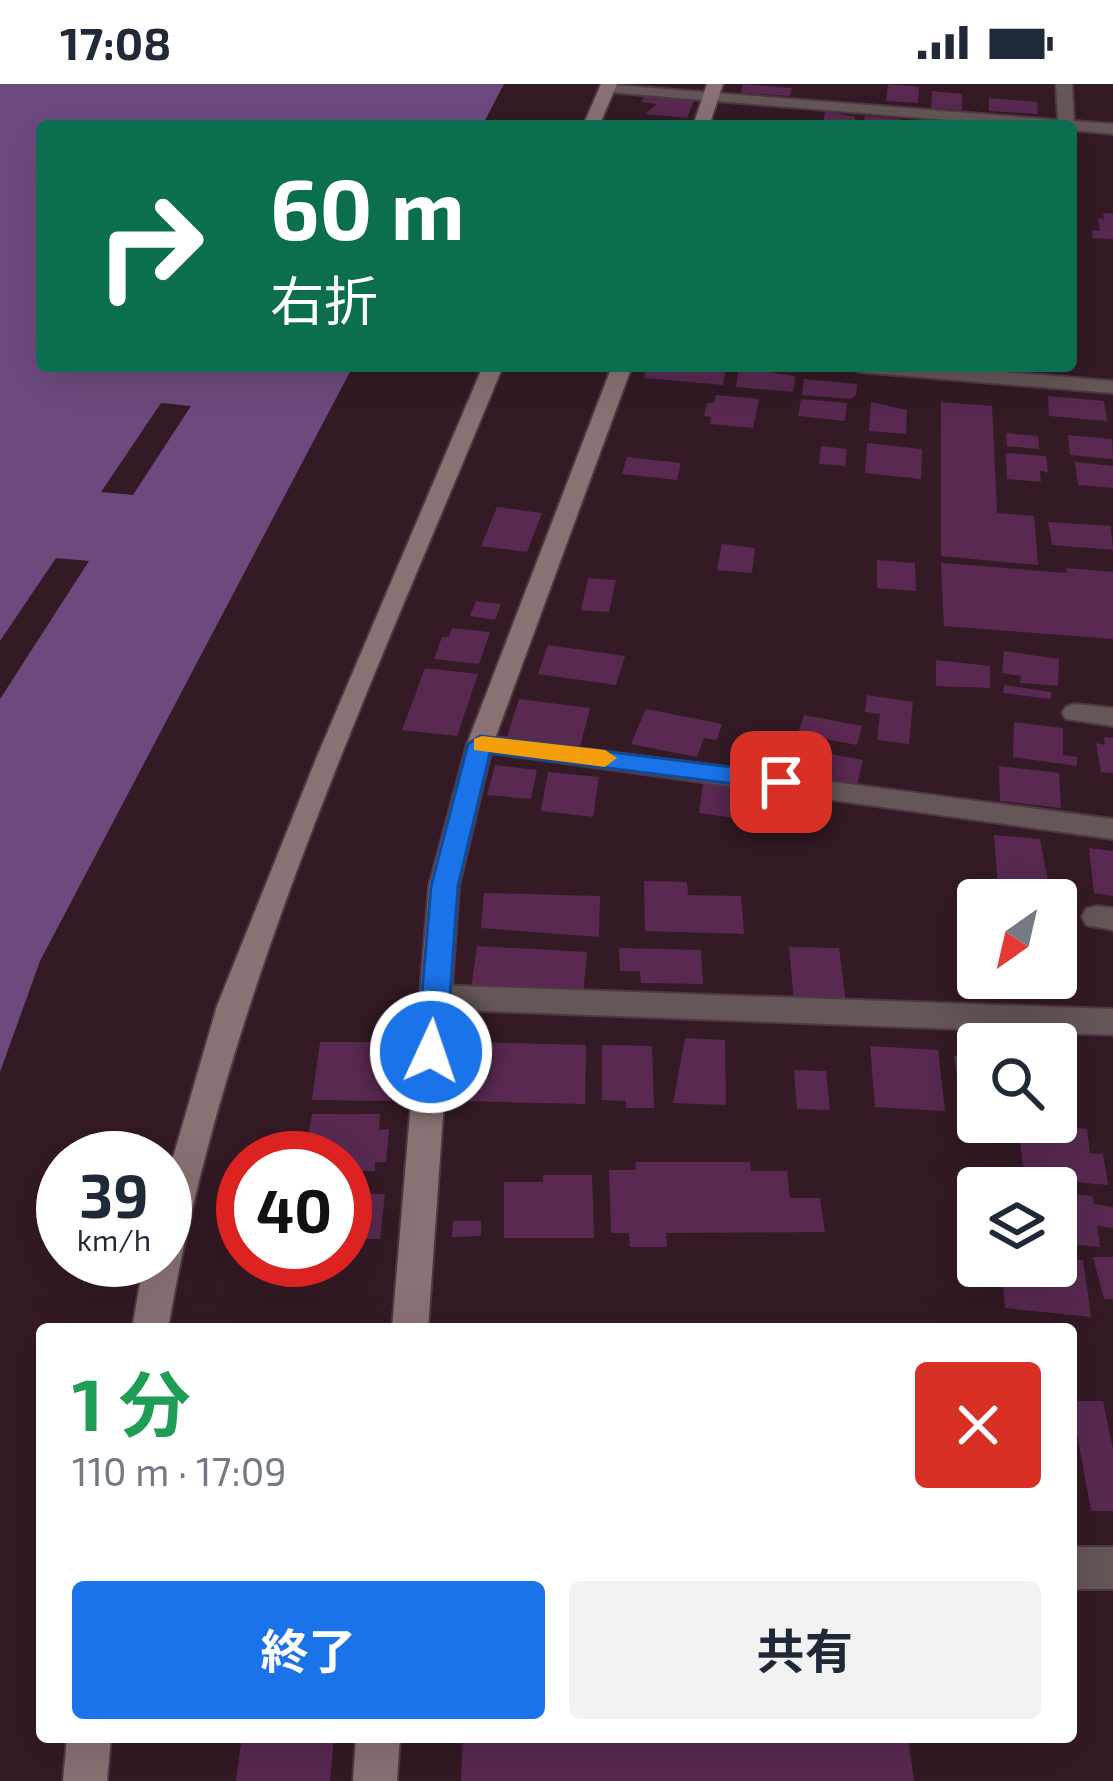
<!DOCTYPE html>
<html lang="ja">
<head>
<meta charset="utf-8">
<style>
  body { margin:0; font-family:"Exo 2","Noto Sans JP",sans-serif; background:#f2f2f3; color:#1f2937; height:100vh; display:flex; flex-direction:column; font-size:45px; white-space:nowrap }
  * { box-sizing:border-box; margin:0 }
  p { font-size:39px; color:#747a83 }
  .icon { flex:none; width:66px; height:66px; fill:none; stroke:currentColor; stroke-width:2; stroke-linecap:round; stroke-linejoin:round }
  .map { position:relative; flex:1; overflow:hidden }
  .sheet { position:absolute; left:36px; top:1239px; width:1041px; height:420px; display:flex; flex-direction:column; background:#fff; border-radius:12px; box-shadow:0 12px 48px #0002 }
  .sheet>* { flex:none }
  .hud { position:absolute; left:36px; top:36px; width:1041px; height:252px; border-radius:12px; box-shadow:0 12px 48px #0002; background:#0b6e4f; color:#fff; overflow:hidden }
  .needle { width:78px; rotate:214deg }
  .fabs { position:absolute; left:957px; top:795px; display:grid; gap:24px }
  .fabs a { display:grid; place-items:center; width:120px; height:120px; border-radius:12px; background:#fff; box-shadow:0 12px 48px #0002; font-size:60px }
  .speed { position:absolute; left:36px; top:1047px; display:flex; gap:24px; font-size:60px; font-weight:700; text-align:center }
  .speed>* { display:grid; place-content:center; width:156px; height:156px; border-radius:50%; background:#fff; box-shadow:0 12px 48px #0002; line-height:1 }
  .speed small { font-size:30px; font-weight:400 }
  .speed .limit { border:18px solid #d22; background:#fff; color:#111 }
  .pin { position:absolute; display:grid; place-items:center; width:102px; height:102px; color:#fff; margin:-51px; border-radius:24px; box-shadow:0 6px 18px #0006 }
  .me { position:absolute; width:132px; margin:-66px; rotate:3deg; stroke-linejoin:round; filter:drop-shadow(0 0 9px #0008) }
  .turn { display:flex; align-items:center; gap:42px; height:252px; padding:0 36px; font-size:54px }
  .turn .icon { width:156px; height:156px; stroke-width:2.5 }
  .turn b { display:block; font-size:84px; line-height:102px }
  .round { display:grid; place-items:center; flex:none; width:126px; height:126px; border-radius:12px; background:#f2f2f3 }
  .overview { display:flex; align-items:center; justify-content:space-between; height:204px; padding:0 36px }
  h1 { font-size:72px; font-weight:700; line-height:90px; color:#1e9e55 }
  .button { display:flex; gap:24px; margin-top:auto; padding:24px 36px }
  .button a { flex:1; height:138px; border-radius:12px; background:#1a73e8; color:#fff; font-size:48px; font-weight:700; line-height:138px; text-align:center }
  .button a+a { background:#f2f2f3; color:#1f2937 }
  .status { display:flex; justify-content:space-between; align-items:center; height:84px; padding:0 60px; background:#fff; direction:ltr }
  .status svg { height:33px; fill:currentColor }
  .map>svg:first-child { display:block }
  .water { fill:#6d4a7e }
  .pier { fill:#331a25 }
  .building { fill:#592951 }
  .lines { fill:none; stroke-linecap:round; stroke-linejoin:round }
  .street-casing { stroke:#503842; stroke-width:4 }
  .secondary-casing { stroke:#503842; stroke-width:4 }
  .street { fill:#655657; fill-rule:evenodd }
  .secondary { fill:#8a7274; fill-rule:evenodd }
  .route { fill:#1a73e8; stroke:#114b97; stroke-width:3 }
  .slow { fill:#f59e0b }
</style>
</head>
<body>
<div class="status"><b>17:08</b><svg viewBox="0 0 49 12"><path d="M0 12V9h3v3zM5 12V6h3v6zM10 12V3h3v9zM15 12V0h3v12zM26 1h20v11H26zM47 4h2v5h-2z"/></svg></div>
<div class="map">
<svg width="1113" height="1697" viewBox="0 0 1113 1697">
  <rect width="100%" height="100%" fill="#331a25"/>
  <path class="water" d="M0 0H504L482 42H42V282H353L40 877 0 988Z"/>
  <g class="pier">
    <path d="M161 319 191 322 133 411 101 408Z"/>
    <path d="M56 474 89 477 0 615V557Z"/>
  </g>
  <g class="building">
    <path d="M743 0 792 4 790 12 741 9Z"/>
    <path d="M888 0 919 3 918 19 886 17Z"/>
    <path d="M932 7 962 10V26L931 24Z"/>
    <path d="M644 12 694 17 687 34 645 30 657 20 641 18Z"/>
    <path d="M989 14 1037 18 1038 30 989 27Z"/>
    <path d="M825 27 855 33V42H823Z"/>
    <path d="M865 32 901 35 900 42H863Z"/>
    <path d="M1103 129 1113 130V155L1093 154 1092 146 1100 147 1098 134 1104 135Z"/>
    <path d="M647 282H714L726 283 723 301 644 294Z"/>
    <path d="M739 284 795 292 793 308 736 303Z"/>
    <path d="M804 295 857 300 856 311 851 315 802 311Z"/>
    <path d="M716 311 759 315 753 344 710 340 711 333 704 332 707 319H714Z"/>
    <path d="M1048 312 1104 317 1107 337 1049 332Z"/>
    <path d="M801 315 847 319 845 337 798 332Z"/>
    <path d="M871 318 907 326 906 350 869 347Z"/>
    <path d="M941 318 992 322 997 429 1034 432 1038 481 941 472Z"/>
    <path d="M1006 349 1038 352 1039 365 1007 362Z"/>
    <path d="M1068 351 1112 355 1113 375 1070 371Z"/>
    <path d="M867 359 922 365 921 395 865 389Z"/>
    <path d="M821 362 847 365 845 382 819 380Z"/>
    <path d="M1006 369 1046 372 1048 388 1040 387 1041 398 1007 395Z"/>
    <path d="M627 373 681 379 677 396 622 390Z"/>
    <path d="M1075 378 1113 382V404L1078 401Z"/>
    <path d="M497 423 542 429 527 468 481 462Z"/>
    <path d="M1048 438 1111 442 1113 466 1052 461Z"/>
    <path d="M722 460 755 464 752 489 717 486Z"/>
    <path d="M877 476 915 479 916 507 877 504Z"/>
    <path d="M941 479 1067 489 1066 484 1113 488V555L944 542Z"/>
    <path d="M588 494 616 496 609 528 581 526Z"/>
    <path d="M476 517 501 520 495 536 470 532Z"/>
    <path d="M452 544 490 548 479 580 434 575 442 553H449Z"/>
    <path d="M548 561 625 572 616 601 538 590Z"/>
    <path d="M1004 567 1059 575 1058 602 1020 599 1021 592 1002 589Z"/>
    <path d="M936 576 990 582V604L936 602Z"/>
    <path d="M425 584 478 590 457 652 402 646Z"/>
    <path d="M1004 601 1051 608V615L1003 609Z"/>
    <path d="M867 611 913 618 909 660 877 656 880 630 865 628Z"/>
    <path d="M519 615 590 624 580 663 507 653Z"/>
    <path d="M646 625 722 640 717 656 704 654 697 673 631 660Z"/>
    <path d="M804 631 862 642 857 661 798 650Z"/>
    <path d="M1014 638 1063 644V671L1077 673V682L1013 673Z"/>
    <path d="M1104 653 1113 654V689L1101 688 1096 659 1105 661Z"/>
    <path d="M809 666 863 676 857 701 802 691Z"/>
    <path d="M495 681 537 686 531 715 487 711Z"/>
    <path d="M999 682 1059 689 1061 724 1000 717Z"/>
    <path d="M548 688 599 693 593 733 541 727Z"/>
    <path d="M703 700 738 704 734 734 699 729Z"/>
    <path d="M994 751 1040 755 1050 808 998 803Z"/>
    <path d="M1089 764 1113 767V812L1094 809Z"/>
    <path d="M644 797 687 798 688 811 741 812 744 850 645 847Z"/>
    <path d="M484 809 600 812 599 853 481 844Z"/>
    <path d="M477 862 587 868 583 912 471 905Z"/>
    <path d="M789 863 839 864 846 920 794 919Z"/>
    <path d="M619 864 701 866 703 900 641 899 640 887H620Z"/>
    <path d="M685 954 725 956 726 1021 673 1019Z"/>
    <path d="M320 958H401L395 1017 312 1016Z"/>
    <path d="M466 958 586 961 585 1020 461 1017Z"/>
    <path d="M602 961 652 962 654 1024H626V1017L602 1016Z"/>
    <path d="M870 962 938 966 945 1027 875 1023Z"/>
    <path d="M954 972 978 974V1028L962 1027Z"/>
    <path d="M794 986 826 987 830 1026 797 1025Z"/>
    <path d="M312 1030H380L379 1046 389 1045 386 1078H375V1087H345V1074H289L292 1054H308Z"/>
    <path d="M1018 1039 1087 1045 1090 1069 1103 1070 1108 1101 1024 1093Z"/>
    <path d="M635 1078H750L751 1087H787L790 1114H820L825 1148 666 1149 667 1163H630L629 1149H611L609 1086H636Z"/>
    <path d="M543 1091H592L594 1154H504V1098H543Z"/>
    <path d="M1056 1108 1093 1112 1094 1120 1113 1123V1144L1097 1142 1100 1163 1056 1159Z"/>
    <path d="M345 1110H385L380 1155H345Z"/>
    <path d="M453 1137H481V1152L452 1153Z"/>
    <path d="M1056 1173 1083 1176 1091 1233 1005 1224 1003 1199 988 1197 987 1182H1056Z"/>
    <path d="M1093 1173H1113V1215H1104Z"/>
    <path d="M1071 1317H1103L1113 1365V1427H1091Z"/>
    <path d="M242 1653H334L330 1697H236Z"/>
    <path d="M463 1653H908L914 1697H461Z"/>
  </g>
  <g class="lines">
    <defs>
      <g id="street">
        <path d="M601 0 1058 36 1056 0H1072L1074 37 1113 40V50L1071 46V42H1020L607 8Z"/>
        <path d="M849 282H932L1113 297V309L859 288Z"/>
        <path d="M1075 620 1113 624V642L1066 635 1062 629 1066 623Z"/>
        <path d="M480 651 1113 735V755L471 666 467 660Z"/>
        <path d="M1097 822 1113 824V846L1086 841 1082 833 1086 825Z"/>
        <path d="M434 901 1113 925V951L434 925 423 922 418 913 423 904Z"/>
        <rect x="1071" y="1463" width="42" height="42"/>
      </g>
      <g id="secondary">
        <path d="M601 0H617L599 42H583Z"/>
        <path d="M707 0H723L709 42H693Z"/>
        <path d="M483 282H503C375 594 224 912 168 1245H132L144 1176H165V1101L217 922 316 675Z"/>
        <path d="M612 282H632L493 660 459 802 428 1245H392L429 802 467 660Z"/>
        <path d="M67 1653H111L107 1697H63Z"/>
        <path d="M356 1653H400L397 1697H353Z"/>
      </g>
    </defs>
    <use href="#street" class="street-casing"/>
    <use href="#secondary" class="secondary-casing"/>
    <use href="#street" class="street"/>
    <use href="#secondary" class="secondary"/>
  </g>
  <path class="route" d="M480 652 781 689 794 698 781 706 490 669 458 802 446 968 442 976H421L417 968 431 802 468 660Z"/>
  <path class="slow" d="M482 652 605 666 617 674 605 683 474 666V655Z"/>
</svg>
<div class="fabs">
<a><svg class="needle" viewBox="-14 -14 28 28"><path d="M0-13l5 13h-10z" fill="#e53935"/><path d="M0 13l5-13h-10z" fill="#747a83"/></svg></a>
<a><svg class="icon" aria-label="search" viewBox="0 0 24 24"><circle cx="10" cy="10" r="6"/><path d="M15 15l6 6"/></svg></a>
<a><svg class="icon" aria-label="layers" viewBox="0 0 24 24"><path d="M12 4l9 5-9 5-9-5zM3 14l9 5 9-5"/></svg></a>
</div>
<div class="speed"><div>39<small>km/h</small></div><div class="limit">40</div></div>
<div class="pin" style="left:781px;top:698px;background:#d93025"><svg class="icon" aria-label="arrive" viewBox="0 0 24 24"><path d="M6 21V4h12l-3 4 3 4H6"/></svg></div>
<svg class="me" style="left:431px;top:968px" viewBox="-20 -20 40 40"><circle r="17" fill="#1a73e8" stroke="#fff" stroke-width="3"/><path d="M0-11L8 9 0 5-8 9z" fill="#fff"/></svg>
<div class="hud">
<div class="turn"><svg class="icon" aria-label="right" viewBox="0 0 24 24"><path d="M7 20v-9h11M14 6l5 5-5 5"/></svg><div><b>60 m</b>右折</div></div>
</div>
<section class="sheet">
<div class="overview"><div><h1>1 分</h1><p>110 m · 17:09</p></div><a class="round" style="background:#d93025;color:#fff"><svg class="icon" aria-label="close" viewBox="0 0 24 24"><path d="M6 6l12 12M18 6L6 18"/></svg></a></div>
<div class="button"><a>終了</a><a>共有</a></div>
</section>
</div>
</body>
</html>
